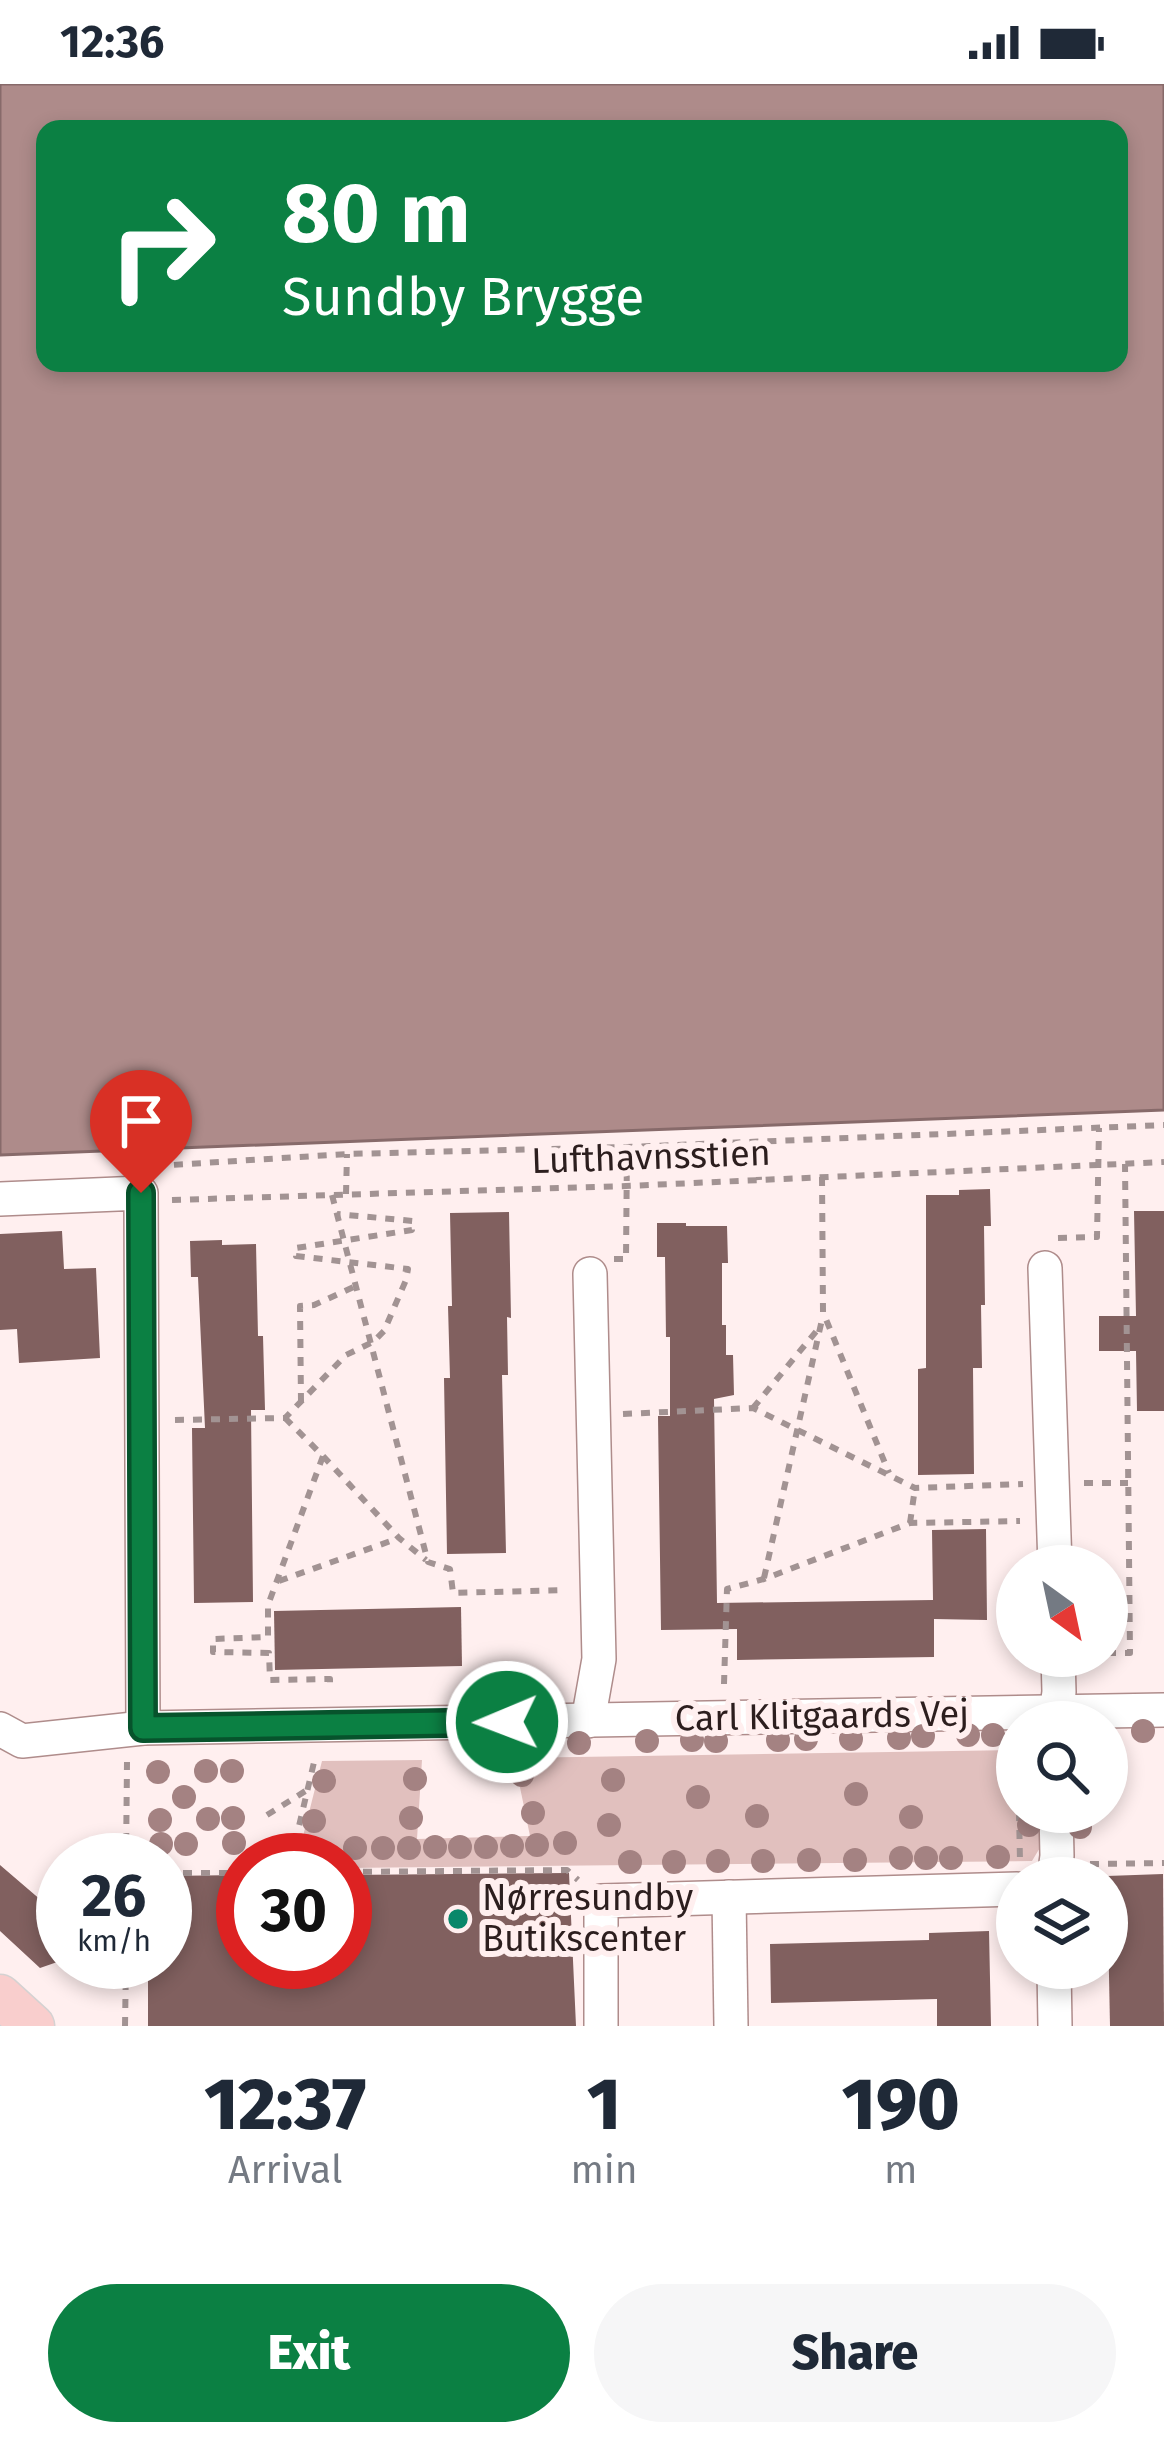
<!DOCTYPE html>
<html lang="en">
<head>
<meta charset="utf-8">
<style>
  body { margin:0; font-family:"Fira Sans",sans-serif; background:#f6f6f7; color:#1f2937; height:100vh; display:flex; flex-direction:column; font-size:45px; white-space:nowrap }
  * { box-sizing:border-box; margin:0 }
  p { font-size:39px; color:#747a83 }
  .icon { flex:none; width:66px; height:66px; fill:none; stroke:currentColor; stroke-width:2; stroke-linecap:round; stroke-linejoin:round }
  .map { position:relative; height:1942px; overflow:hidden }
  .details { display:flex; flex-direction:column; background:#fff; flex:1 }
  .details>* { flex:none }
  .guide { position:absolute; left:36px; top:36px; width:1092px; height:252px; border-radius:24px; box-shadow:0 6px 18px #0003; background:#0b8043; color:#fff; overflow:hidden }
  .needle { width:78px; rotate:147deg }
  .controls { position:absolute; left:996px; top:1461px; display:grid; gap:24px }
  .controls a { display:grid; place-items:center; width:132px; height:132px; border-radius:50%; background:#fff; box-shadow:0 6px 18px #0003; font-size:60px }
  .speed { position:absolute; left:36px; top:1749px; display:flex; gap:24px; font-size:60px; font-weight:700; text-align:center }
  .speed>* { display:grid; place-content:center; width:156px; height:156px; border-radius:50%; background:#fff; box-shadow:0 6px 18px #0003; line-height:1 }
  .speed small { font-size:30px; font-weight:400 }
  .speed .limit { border:18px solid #d22; background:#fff; color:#111 }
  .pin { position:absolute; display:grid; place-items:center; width:102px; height:102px; color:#fff; margin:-123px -51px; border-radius:50% 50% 50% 0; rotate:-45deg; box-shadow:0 0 12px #0007 }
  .pin .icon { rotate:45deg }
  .me { position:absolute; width:132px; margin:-66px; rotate:269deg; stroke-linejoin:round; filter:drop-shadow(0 0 9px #0008) }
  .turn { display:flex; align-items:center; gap:42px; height:252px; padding:0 48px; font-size:54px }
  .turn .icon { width:156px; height:156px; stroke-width:2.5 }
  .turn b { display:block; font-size:84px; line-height:102px }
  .eta { display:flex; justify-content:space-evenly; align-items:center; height:204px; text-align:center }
  .eta b { font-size:72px; font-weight:800; line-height:84px }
  .primary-button { display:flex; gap:24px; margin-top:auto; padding:24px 48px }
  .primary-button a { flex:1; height:138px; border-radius:72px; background:#0b8043; color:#fff; font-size:48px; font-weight:800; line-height:138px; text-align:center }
  .primary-button a+a { background:#f6f6f7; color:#1f2937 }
  .status { display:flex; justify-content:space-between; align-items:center; height:84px; padding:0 60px; background:#fff; direction:ltr }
  .status svg { height:33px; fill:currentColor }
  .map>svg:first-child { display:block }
  .green { fill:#e1c0be }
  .water { fill:#ae8b8a; stroke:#876a6a; stroke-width:3; fill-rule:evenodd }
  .building { fill:#81605f }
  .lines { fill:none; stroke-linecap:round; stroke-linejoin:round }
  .minor-casing { stroke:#af8c8b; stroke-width:36 }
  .major-casing { stroke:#d5d2d2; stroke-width:45 }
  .path { stroke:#a29393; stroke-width:6; stroke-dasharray:9 9; stroke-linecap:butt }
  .minor { stroke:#fff; stroke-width:33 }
  .major { stroke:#f9cecd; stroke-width:42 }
  .tree { fill:#a48282 }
  .route-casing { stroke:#07532c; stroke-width:30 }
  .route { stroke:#0b8043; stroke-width:21 }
  .poi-dot { fill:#09876a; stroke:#ffefef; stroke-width:4.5 }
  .labels { text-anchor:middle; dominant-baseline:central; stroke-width:12; stroke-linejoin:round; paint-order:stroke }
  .street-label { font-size:36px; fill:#2c1e1e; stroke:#ffefef }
  .poi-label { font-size:36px; fill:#2c1e1e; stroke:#ffefef; text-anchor:start }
</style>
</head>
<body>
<div class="status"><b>12:36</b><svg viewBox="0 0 49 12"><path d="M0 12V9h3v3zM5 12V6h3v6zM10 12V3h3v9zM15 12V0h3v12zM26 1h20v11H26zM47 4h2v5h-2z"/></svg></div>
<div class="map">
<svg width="1164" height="1942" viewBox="0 0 1164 1942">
  <rect width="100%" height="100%" fill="#ffefef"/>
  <path class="green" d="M1017 1666V1728H1040L1041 1762 1032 1777 345 1784V1776H297L322 1677 422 1676 417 1755 530 1752 514 1674Z"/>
  <path class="water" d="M0 0H1164V1026L0 1071ZM45 45H1119V279H45Z"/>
  <g class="building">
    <path d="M990 1105 991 1142H984L985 1221H981L982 1284H973L974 1390 918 1391V1285L926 1284V1111H959V1106Z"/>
    <path d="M1134 1127H1164V1327H1137L1136 1267H1099V1232H1136Z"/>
    <path d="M509 1128 511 1234 507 1233 508 1291H502L506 1469 447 1470 444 1294H450L448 1222H452L450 1129Z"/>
    <path d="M657 1139H686V1142H727L728 1179H722V1241H726V1271H733L734 1311 714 1315 717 1519 933 1516 932 1446 986 1445 987 1536 934 1535V1573L737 1576V1545L661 1546 658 1332H670V1253H666L665 1173H657Z"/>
    <path d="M62 1147 64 1185 96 1184 100 1274 19 1279 17 1245 0 1246V1150Z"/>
    <path d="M222 1156V1161L256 1160 258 1252H263L265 1326H251L253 1518 194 1519 192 1344H205L198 1193H191L190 1157Z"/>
    <path d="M461 1523 462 1582 275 1586 274 1527Z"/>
    <path d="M0 1781 49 1823 63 1824V1876L40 1884 0 1847Z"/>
    <path d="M569 1789 576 1942H148V1878H165V1792L243 1791V1878H345V1791Z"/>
    <path d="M1163 1790 1164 1942H1110L1107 1792Z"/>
    <path d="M989 1847 991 1942H937V1915L771 1919 770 1860 929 1856V1849Z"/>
  </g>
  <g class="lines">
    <defs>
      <g id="minor">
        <path d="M0 1115 141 1109 143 1644"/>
        <path d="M1045 1184 1055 1482"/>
        <path d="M588 1637 599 1575 590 1190"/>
        <path d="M1055 1638 1059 1608 1058 1572"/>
        <path d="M0 1645 22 1657 143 1644 1164 1626"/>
        <path d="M1054 1794 1057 1772 1056 1728"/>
        <path d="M729 1813 731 1942"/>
        <path d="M1054 1884 1055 1942"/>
        <path d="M601 1942V1817L1017 1805"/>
      </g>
      <path id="major" d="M0 1912 33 1942"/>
    </defs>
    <use href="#minor" class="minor-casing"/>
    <use href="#major" class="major-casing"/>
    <g class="path">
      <path d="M757 1057 759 1096"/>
      <path d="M156 1082 347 1070 627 1063 1164 1041"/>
      <path d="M822 1093 823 1228 889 1389"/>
      <path d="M346 1110 347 1070"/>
      <path d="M332 1111 428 1478 450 1485 453 1509 564 1506"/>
      <path d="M172 1116 626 1102 1164 1078"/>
      <path d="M1058 1154 1097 1153 1099 1044"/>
      <path d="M614 1175H626L627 1063"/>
      <path d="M301 1318 300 1222 314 1221 358 1201"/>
      <path d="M753 1324 819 1244"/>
      <path d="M623 1330 753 1324 915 1404 1023 1400"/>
      <path d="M285 1334 323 1372 268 1521V1553L213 1555V1568L269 1569 270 1596 330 1595V1607"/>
      <path d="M175 1336 285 1334 346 1271 373 1258 384 1247 406 1196 408 1185 296 1172V1164L412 1146 413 1137 337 1130"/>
      <path d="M323 1372 399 1454 426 1476"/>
      <path d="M1084 1399H1128"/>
      <path d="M910 1439 915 1404"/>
      <path d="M764 1494 823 1231"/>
      <path d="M279 1497 399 1454"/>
      <path d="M1107 1569H1130L1125 1080"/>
      <path d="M724 1600 727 1505 764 1495 910 1439 1020 1437"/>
      <path d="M1016 1660 1017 1677"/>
      <path d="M1019 1728 1020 1777"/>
      <path d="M267 1731 307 1706"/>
      <path d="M126 1776 127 1678"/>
      <path d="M291 1776 315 1674"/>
      <path d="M1090 1780 1164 1779"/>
      <path d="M345 1788 567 1786 578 1796"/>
      <path d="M165 1789H243"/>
      <path d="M125 1942 126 1878"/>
    </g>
    <use href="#minor" class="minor"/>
    <use href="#major" class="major"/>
  </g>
  <g class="tree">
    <circle cx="1143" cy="1647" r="12"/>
    <circle cx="968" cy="1651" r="12"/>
    <circle cx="993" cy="1651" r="12"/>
    <circle cx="923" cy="1652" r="12"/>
    <circle cx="899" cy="1654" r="12"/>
    <circle cx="806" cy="1655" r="12"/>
    <circle cx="851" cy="1655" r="12"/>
    <circle cx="692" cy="1656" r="12"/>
    <circle cx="778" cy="1656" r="12"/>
    <circle cx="647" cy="1657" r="12"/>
    <circle cx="716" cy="1657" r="12"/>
    <circle cx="579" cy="1659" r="12"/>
    <circle cx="494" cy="1660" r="12"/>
    <circle cx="536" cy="1660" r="12"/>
    <circle cx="206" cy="1687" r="12"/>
    <circle cx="232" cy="1687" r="12"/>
    <circle cx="158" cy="1688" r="12"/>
    <circle cx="522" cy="1691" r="12"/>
    <circle cx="415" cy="1695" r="12"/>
    <circle cx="613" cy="1696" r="12"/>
    <circle cx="324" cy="1697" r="12"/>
    <circle cx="856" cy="1710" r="12"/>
    <circle cx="184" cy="1713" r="12"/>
    <circle cx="698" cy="1713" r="12"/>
    <circle cx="533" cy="1729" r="12"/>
    <circle cx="757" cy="1732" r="12"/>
    <circle cx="911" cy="1733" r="12"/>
    <circle cx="233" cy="1734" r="12"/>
    <circle cx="411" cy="1734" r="12"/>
    <circle cx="208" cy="1735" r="12"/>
    <circle cx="160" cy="1736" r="12"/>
    <circle cx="314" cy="1737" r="12"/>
    <circle cx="609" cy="1741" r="12"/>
    <circle cx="1029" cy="1741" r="12"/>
    <circle cx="1080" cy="1743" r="12"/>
    <circle cx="234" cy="1759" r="12"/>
    <circle cx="565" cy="1759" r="12"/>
    <circle cx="161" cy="1760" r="12"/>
    <circle cx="186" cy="1760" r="12"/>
    <circle cx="537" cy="1761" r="12"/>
    <circle cx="512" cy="1762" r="12"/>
    <circle cx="435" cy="1763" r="12"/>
    <circle cx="460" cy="1763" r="12"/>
    <circle cx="486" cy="1763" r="12"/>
    <circle cx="355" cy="1764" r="12"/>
    <circle cx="383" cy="1764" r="12"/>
    <circle cx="409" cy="1764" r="12"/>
    <circle cx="998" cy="1773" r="12"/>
    <circle cx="901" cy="1774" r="12"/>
    <circle cx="926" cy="1774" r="12"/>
    <circle cx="951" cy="1774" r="12"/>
    <circle cx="809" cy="1776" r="12"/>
    <circle cx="855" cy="1776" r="12"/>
    <circle cx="718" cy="1777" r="12"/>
    <circle cx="763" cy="1777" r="12"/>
    <circle cx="630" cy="1778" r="12"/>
    <circle cx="674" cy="1778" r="12"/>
  </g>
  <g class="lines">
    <defs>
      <path id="route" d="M141 1109 143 1644 507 1638"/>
    </defs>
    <use href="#route" class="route-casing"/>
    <use href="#route" class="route"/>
  </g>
  <circle class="poi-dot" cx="458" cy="1835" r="12"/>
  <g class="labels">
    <g class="street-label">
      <text transform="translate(651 1073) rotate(-2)">Lufthavnsstien</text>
      <text transform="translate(822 1632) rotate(-1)">Carl Klitgaards Vej</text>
    </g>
    <g class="poi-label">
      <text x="482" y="1814">Nørresundby<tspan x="482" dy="41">Butikscenter</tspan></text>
    </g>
  </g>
</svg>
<div class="controls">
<a><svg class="needle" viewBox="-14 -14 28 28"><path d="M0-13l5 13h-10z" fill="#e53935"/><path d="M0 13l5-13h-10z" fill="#747a83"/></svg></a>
<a><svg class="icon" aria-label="search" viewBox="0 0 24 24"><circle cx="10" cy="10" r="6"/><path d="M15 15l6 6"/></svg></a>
<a><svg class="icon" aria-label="layers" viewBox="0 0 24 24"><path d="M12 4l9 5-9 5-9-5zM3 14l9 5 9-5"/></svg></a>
</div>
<div class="speed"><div>26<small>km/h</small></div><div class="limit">30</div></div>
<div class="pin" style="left:141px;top:1109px;background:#d93025"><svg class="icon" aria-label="arrive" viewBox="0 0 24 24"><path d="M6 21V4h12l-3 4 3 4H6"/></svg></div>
<svg class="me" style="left:507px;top:1638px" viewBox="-20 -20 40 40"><circle r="17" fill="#0b8043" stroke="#fff" stroke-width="3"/><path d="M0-11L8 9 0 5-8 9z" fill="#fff"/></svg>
<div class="guide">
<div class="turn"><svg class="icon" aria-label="right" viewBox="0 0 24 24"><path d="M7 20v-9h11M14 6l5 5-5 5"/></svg><div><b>80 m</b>Sundby Brygge</div></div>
</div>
</div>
<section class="details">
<div class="eta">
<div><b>12:37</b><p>Arrival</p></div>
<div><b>1</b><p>min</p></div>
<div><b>190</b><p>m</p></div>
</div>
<div class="primary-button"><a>Exit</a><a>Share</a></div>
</section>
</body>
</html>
